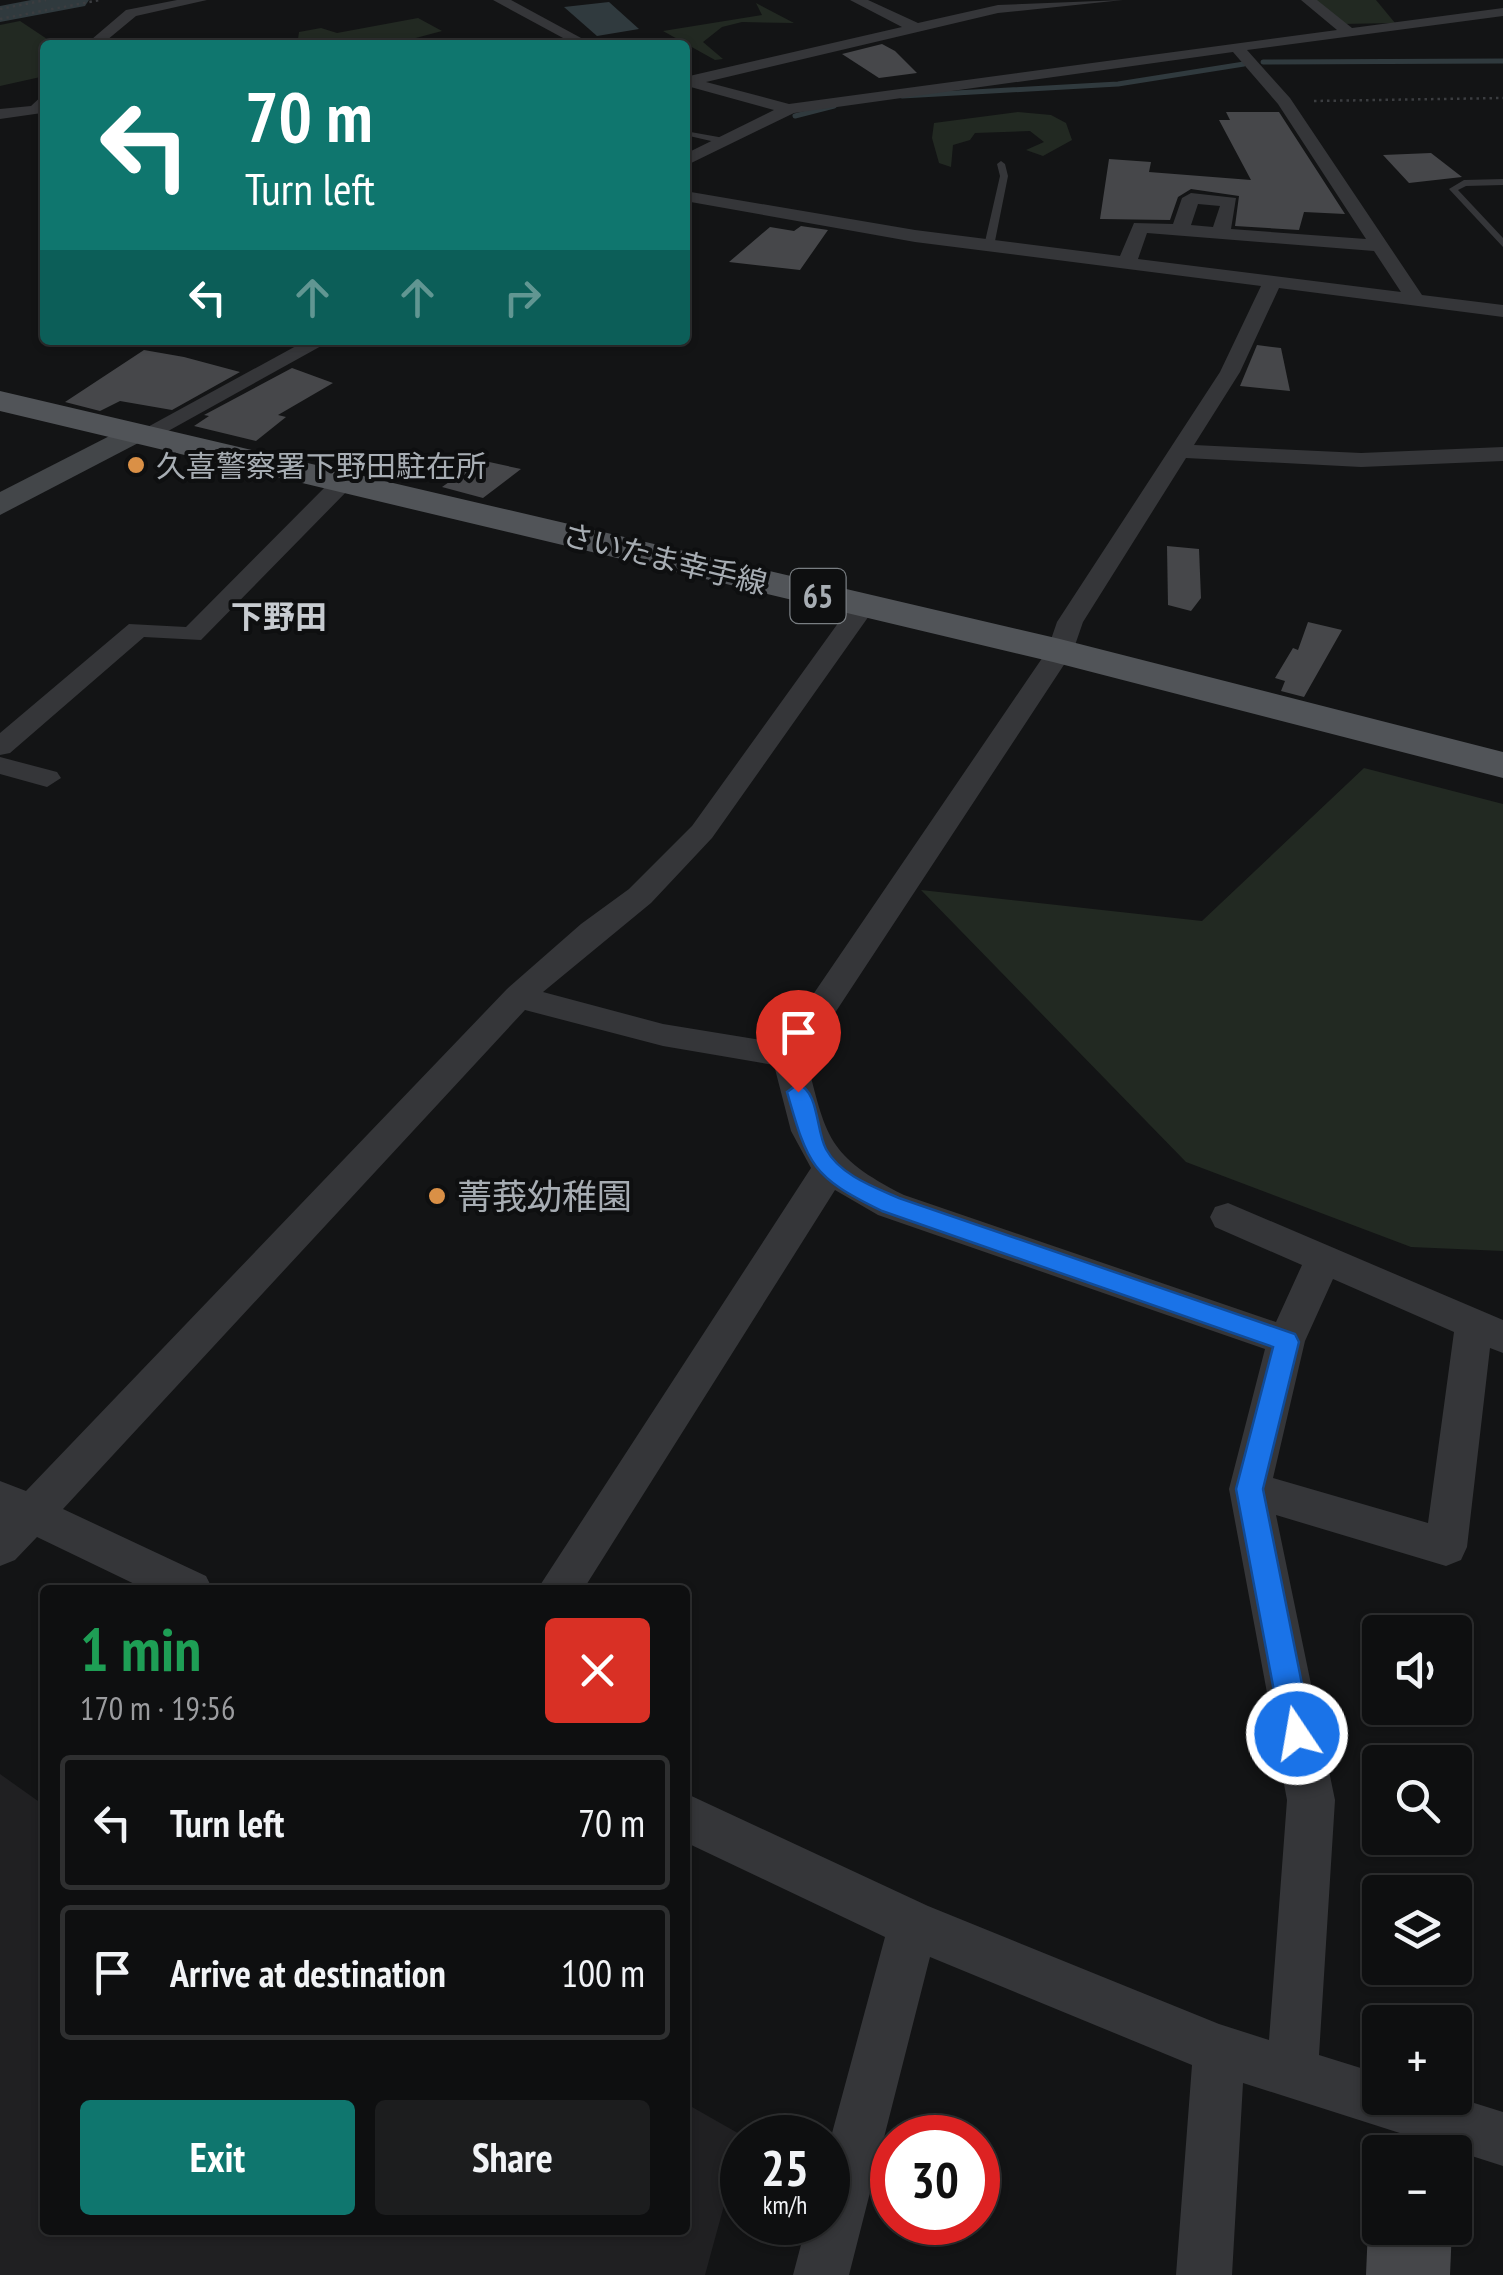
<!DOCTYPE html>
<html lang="en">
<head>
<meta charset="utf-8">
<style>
  body { margin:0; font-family:"PT Sans Narrow","Noto Sans JP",sans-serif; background:#1c1d1e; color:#f1f3f6; height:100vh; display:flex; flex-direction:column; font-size:38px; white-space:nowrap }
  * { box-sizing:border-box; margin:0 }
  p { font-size:32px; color:#9b9c9f }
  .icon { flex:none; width:55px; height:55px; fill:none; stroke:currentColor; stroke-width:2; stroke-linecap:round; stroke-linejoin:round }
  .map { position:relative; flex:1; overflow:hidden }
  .drawer { position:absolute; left:40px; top:1585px; width:650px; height:650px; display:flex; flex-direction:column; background:#0e0f10; border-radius:10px; box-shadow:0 2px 8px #0004,0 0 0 2px #2e2f30 }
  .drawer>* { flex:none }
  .guide { position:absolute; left:40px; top:40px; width:650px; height:305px; border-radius:10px; box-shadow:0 2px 8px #0004,0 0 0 2px #2e2f30; background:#0f766e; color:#fff; overflow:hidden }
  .tools { position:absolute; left:1362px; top:1615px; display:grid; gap:20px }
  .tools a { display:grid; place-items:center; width:110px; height:110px; border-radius:10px; background:#0e0f10; box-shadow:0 2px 8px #0004,0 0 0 2px #2e2f30; font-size:50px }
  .speed { position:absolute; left:720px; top:2115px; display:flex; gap:20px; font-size:50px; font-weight:700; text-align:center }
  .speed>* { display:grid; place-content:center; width:130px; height:130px; border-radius:50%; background:#0e0f10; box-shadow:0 2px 8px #0004,0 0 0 2px #2e2f30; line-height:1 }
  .speed small { font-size:25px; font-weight:400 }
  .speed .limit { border:15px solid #d22; background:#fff; color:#111 }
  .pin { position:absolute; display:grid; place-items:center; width:85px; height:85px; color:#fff; margin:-102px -42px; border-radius:50% 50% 50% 0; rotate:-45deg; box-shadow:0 0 10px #0007 }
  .pin .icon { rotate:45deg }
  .me { position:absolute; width:110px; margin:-55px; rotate:348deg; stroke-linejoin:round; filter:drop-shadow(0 0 8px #0008) }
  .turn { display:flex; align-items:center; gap:35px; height:210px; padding:0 40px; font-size:45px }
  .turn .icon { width:130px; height:130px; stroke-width:2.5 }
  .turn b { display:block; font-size:70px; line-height:85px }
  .lanes { display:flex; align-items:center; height:95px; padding:0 40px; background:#0003; justify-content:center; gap:50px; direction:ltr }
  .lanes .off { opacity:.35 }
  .round { display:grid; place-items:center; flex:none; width:105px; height:105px; border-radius:10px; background:#1c1d1e }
  .head { display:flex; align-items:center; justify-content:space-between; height:170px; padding:0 40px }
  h1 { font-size:60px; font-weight:700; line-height:75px; color:#1e9e55 }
  .cta { display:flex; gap:20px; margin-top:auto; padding:20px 40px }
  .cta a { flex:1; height:115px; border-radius:10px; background:#0f766e; color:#fff; font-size:40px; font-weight:700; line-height:115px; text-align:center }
  .cta a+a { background:#1c1d1e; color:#f1f3f6 }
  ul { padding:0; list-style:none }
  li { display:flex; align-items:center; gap:30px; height:135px; margin:0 20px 15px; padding:0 20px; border:5px solid #2e2f30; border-radius:10px }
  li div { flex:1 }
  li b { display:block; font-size:38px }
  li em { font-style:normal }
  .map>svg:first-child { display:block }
  .built { fill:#202022 }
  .green { fill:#222922 }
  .water { fill:#303a3e }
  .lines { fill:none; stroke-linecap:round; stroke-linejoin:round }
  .stream { stroke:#303a3e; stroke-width:5 }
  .river { fill:#303a3e; fill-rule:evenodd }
  .building { fill:#46474a }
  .path { stroke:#3b3d40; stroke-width:2.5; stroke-dasharray:2.5 4; stroke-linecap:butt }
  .lane { fill:#353639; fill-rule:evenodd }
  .street { fill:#353639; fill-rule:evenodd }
  .secondary { fill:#434649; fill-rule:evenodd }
  .primary { fill:#515458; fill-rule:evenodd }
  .route { fill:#1a73e8; stroke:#114b97; stroke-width:2.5 }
  .poi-dot { fill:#da9046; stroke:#0e0f10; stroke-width:4 }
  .labels { text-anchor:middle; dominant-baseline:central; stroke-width:8; stroke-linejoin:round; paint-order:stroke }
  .far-poi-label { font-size:30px; fill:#a7adb3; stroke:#0e0f10; text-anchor:start }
  .far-street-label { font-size:30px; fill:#a7adb3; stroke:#0e0f10 }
  .shield { fill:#0e0f10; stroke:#797e82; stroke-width:2.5 }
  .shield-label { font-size:32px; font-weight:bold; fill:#a7adb3 }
  .far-quarter-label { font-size:32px; font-weight:bold; fill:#c7cbd0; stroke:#0e0f10 }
  .poi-label { font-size:35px; fill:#a7adb3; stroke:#0e0f10; text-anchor:start }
</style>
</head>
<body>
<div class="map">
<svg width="1503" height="2275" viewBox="0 0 1503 2275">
  <rect width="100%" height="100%" fill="#131415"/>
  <path class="built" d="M0 1774 45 1806V2230H685V2103L743 2136 705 2275H0Z"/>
  <g class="green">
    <path d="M1313 0H1376L1395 23 1342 24Z"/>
    <path d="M756 3 794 23 742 22 722 27 703 42 723 59 715 60 663 31 762 15Z"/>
    <path d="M418 18 442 31 397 43 401 45H276L298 39 299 32 321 28 337 33Z"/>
    <path d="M20 21 47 39 45 76 0 86V25Z"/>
    <path d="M1018 112 1051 115 1066 123 1072 140 1043 156 1026 150 1044 142 1030 131 975 133 970 140 953 145 951 167 939 163 932 138 934 123Z"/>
    <path d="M1364 768 1503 804V1251L1411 1247 1186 1162 921 890 1202 921Z"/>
  </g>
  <path class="water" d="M609 2 639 29 597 36 564 7Z"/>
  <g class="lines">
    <g class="stream">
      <path d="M1263 62 1503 61"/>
      <path d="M902 96 1118 84 1244 64"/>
      <path d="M795 116 834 106"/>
    </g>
    <path class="river" d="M31 0H89L85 6 0 22V6Z"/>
  </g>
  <g class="building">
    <path d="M882 44 895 51 917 73 879 78 842 54Z"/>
    <path d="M1226 112H1279L1345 214 1304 212 1299 230 1235 226 1239 196 1191 189 1178 197 1170 220 1100 219 1109 159 1151 162 1149 172 1251 180 1219 120H1230Z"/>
    <path d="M1431 153 1462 177 1409 183 1383 155Z"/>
    <path d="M801 226 828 230 800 270 729 262 770 227 794 231Z"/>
    <path d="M1257 345 1281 348 1290 391 1240 386Z"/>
    <path d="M144 350 184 357 240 372 172 410 120 401 100 411 65 402Z"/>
    <path d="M292 368 333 383 278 415 286 417 256 441 194 426 209 416 204 415Z"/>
    <path d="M480 460 521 469 483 498 442 487Z"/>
    <path d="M1167 546 1199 549 1201 598 1191 611 1168 605Z"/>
    <path d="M1308 622 1342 630 1304 697 1281 691 1285 681 1275 678 1293 648 1298 650Z"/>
    <path d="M1368 2228H1452L1450 2275H1366Z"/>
  </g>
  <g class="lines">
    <g class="path">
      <path d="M0 9 46 0"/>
      <path d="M0 19 100 0"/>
      <path d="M1314 101 1503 98"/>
    </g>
    <g class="lane">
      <path d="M685 131 724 138 728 141 724 144 685 135Z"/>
      <path d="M1001 161 1005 164 1008 176 994 246 989 249 984 246 1000 176 997 164Z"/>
      <path d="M1503 179V185L1466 186 1458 190 1503 238V247L1449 189 1464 180Z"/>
    </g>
    <g class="street">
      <path d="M177 0H207L136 16 101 45H85L126 10Z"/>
      <path d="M493 0H511L594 45H576Z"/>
      <path d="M850 0H868L918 23 998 5 1123 0 998 13 706 82 789 104 1337 30 1301 0H1317L1352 28 1503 8V16L1247 50 1290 98 1422 295 1503 305V317L1279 288 1240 372 1194 445 1361 453 1503 447V461L1361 467 1186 458 1083 622 1073 651 806 1057C826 1137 827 1156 904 1195L1276 1322 1302 1265 1215 1227 1210 1217 1215 1207 1228 1203 1503 1320V1353L1490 1348 1467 1547 1461 1560 1446 1566 1276 1515 1335 1800 1319 2055 1380 2074V2098L1455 2097 1503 2112V2166L1243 2083 1232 2275H1176L1192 2065 930 1957 849 2275H793L807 2222H828V2148L885 1937 685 1842V1793L928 1906 1219 2024 1269 2040 1287 1800 1229 1489 1265 1349 878 1215 835 1190 583 1590H537L811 1168 791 1131 774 1065 663 1046 525 1010 63 1509 206 1576 213 1590H147L37 1537 15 1560 0 1566V1481L26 1491 507 989 581 924 629 889 692 826 854 601 863 598 876 606 712 838 651 903 543 992 663 1024 780 1043 1047 651 1057 622 1220 372 1261 286 915 242 685 201V191L915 230 1120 256 1134 223 1173 224 1182 198 1191 193 1236 198 1231 229 1366 239 1278 104 1233 52 794 113 685 166V154L774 110 687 86 685 77 902 27ZM1198 204 1220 206 1213 227 1191 225ZM1147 233 1374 251 1401 292 1138 259ZM1333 1279 1454 1332 1428 1523 1273 1478 1305 1341Z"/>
      <path d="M45 93 42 113 0 119V109L31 106Z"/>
      <path d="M307 340H332L152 440 144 442 133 435Z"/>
      <path d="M345 473 356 480 353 485 201 640 144 637 10 753 0 755V733L129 624 186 627 337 475Z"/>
      <path d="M0 757 57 772 61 778 47 787 0 774Z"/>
    </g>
    <path class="secondary" d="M133 424 149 433 144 440 0 515V492Z"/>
    <path class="primary" d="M0 391 1060 639 1503 752V778L1053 662 0 411Z"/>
  </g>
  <path class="route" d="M798 1084C819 1091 816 1131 826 1149 840 1175 874 1187 899 1198L1295 1334 1299 1342 1263 1489 1312 1734 1307 1744 1297 1748 1286 1744 1282 1734 1236 1489 1273 1347 882 1211C812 1177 808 1166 787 1092Z"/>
  <g class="poi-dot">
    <circle cx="136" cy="465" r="10"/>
    <circle cx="437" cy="1196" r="10"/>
  </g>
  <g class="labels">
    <g class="far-poi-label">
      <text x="156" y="465">久喜警察署下野田駐在所</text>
    </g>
    <g class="far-street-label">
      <text transform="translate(665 558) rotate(14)">さいたま幸手線</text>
    </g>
    <rect class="shield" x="790.5" y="569" width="55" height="54" rx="8"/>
    <g class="shield-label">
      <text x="818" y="596">65</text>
    </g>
    <g class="far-quarter-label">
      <text x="279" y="616">下野田</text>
    </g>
    <g class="poi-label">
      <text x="457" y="1196">菁莪幼稚園</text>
    </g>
  </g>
</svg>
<div class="tools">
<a><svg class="icon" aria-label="sound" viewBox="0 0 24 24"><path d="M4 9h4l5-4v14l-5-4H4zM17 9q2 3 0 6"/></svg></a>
<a><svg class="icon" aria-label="search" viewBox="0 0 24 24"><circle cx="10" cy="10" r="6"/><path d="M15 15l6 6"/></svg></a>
<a><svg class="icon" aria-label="layers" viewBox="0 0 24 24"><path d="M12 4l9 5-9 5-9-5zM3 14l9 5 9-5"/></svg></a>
<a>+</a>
<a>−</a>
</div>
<div class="speed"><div>25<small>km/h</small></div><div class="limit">30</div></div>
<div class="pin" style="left:798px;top:1092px;background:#d93025"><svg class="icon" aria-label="arrive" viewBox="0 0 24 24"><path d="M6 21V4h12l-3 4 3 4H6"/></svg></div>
<svg class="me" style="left:1297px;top:1734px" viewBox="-20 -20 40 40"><circle r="17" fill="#1a73e8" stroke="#fff" stroke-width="3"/><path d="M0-11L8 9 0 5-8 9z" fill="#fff"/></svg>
<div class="guide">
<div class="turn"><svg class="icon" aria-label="left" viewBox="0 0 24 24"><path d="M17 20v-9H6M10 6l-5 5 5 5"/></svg><div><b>70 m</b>Turn left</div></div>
<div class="lanes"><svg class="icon" aria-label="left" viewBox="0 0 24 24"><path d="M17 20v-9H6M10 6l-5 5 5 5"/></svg><svg class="icon off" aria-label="ahead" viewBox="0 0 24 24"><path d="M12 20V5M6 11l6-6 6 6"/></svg><svg class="icon off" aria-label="ahead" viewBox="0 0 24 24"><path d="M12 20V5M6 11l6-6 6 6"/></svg><svg class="icon off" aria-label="right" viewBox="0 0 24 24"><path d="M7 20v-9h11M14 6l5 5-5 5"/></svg></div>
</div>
<section class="drawer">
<div class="head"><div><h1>1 min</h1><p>170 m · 19:56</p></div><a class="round" style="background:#d93025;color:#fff"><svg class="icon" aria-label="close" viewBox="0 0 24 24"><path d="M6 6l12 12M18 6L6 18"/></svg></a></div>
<ul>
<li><svg class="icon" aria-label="left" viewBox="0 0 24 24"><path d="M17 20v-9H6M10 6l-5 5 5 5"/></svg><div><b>Turn left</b></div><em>70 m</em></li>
<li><svg class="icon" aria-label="arrive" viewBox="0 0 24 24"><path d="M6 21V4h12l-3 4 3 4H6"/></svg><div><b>Arrive at destination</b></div><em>100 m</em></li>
</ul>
<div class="cta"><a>Exit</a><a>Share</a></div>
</section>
</div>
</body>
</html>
